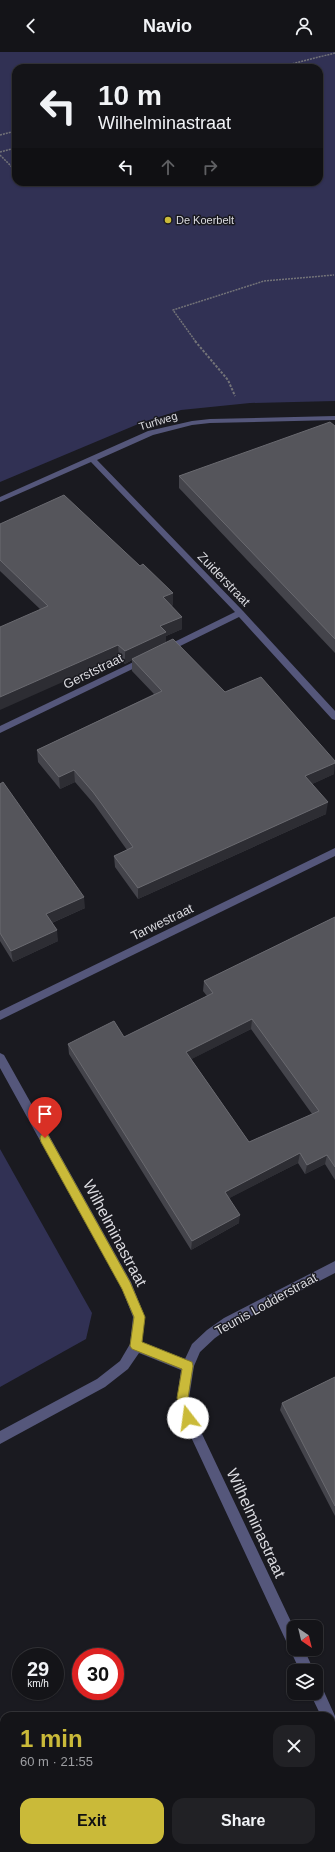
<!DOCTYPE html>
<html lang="en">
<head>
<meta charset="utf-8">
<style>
  body { margin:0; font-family:Helvetica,sans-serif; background:#212125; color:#f1f3f6; height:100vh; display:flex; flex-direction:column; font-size:15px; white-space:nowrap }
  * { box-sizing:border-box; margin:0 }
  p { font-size:13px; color:#9d9ea2 }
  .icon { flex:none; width:22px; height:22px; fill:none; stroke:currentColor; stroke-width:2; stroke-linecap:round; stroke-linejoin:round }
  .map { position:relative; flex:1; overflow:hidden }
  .drawer { position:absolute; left:0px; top:1660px; width:335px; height:140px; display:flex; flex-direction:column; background:#141418; border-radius:12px 12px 0 0; box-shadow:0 1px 3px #0004,0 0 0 1px #333337 }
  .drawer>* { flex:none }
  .hud { position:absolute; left:12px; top:12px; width:311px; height:122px; border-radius:12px; box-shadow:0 1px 3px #0004,0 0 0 1px #333337; background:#141418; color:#f1f3f6; overflow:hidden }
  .needle { width:26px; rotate:145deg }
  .tools { position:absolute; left:287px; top:1568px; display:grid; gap:8px }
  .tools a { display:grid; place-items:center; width:36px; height:36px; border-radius:8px; background:#141418; box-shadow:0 1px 3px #0004,0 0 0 1px #333337; font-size:20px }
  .speed { position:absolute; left:12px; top:1596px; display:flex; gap:8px; font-size:20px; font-weight:700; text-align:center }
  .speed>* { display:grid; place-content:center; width:52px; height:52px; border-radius:50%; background:#141418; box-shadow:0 1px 3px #0004,0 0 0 1px #333337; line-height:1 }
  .speed small { font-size:10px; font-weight:400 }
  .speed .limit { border:6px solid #d22; background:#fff; color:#111 }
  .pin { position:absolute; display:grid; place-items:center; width:34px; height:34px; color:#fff; margin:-41px -17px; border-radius:50% 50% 50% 0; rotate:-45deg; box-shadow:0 0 4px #0007 }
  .pin .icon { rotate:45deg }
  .me { position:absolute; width:44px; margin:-22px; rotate:345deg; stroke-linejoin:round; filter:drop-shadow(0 0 3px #0008) }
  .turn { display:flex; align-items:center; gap:14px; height:84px; padding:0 20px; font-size:18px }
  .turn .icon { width:52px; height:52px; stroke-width:2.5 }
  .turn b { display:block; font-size:28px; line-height:34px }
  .lanes { display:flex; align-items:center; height:38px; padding:0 20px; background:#0003; justify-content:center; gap:20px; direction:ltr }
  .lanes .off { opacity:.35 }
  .round { display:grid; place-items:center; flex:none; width:42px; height:42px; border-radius:12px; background:#212125 }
  .summary { display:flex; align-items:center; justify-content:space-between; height:68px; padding:0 20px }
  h1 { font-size:24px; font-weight:700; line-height:30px; color:#caba39 }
  .cta { display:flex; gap:8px; margin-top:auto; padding:8px 20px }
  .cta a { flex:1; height:46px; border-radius:12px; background:#caba39; color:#111; font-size:16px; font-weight:700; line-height:46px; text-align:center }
  .cta a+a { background:#212125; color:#f1f3f6 }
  header { display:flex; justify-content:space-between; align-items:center; height:52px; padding:0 20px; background:#141418; font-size:18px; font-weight:700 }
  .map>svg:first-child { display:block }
  .green { fill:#313154; fill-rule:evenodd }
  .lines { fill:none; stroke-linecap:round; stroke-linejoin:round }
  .path-far1 { stroke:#737378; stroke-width:1.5; stroke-dasharray:2 1; stroke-linecap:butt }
  .path { stroke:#737378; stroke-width:2; stroke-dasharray:2.5 1.5; stroke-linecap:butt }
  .minor { fill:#55577b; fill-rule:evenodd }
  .wall { fill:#44444b; fill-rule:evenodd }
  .shaded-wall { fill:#2d2d33 }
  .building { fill:#55555b; stroke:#6a6a70; fill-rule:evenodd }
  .route { fill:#caba39; stroke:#837925 }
  .poi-dot { fill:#caba39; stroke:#1a1a20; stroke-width:1.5 }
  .labels { text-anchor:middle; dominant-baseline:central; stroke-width:3; stroke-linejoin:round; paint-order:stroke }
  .far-poi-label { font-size:11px; fill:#dbdbe0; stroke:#1a1a20; text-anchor:start }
  .far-street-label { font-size:11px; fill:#dbdbe0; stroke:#1a1a20 }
  .street-label { font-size:13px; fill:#dbdbe0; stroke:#1a1a20 }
  .near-street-label { font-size:16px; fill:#dbdbe0; stroke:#1a1a20 }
</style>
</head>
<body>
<header><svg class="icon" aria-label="back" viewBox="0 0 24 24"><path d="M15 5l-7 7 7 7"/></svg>Navio<svg class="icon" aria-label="person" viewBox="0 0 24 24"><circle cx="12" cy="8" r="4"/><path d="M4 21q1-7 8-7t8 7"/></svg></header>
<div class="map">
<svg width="335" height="1800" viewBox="0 0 335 1800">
  <rect width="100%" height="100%" fill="#1a1a20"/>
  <g class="green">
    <path d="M0 0H335V349L250 351 181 358 143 370 0 430ZM16 16H319V130H16Z"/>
    <path d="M0 1097 92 1261 86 1287 0 1335Z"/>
  </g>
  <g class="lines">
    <g class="path-far1">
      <path d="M275 16 335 1"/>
      <path d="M0 83 16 79"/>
      <path d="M0 100 16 96"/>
      <path d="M0 103 16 119"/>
      <path d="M196 290 173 258 264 229 334 223"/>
    </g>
    <path class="path" d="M195 289 228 328 235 344"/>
    <g class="minor">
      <path d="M335 364V368L210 371 192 373 153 383 97 408 243 559 335 659V668L332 667 239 565 168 600H162V596L235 560 91 410 0 450V445L148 379 192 369 210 367Z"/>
      <path d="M144 605 147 606V610L0 681V674Z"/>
      <path d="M335 796V804L0 968V959Z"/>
      <path d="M0 1001 4 1003 131 1230 145 1265 142 1290 185 1307 192 1292 207 1278 224 1266 335 1209V1221L232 1274 215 1286 200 1300 194 1314 189 1346 194 1365 294 1576V1597H304L314 1619H300L184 1370 177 1346 181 1318 139 1301 128 1317 105 1335 0 1392V1379L97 1327 120 1309 130 1292 133 1265 122 1237 0 1016Z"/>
      <path d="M316 1631 321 1633 335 1664V1685L331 1683V1664H321L310 1641H316Z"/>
    </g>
  </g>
  <g class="wall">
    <path d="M335 374V601L179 436V424Z"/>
    <path d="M0 472 173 553 171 554 182 565V577L166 584V590L225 640 334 722 312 732 326 762 138 847 115 815 114 804 127 798 94 752 75 730 60 737 38 710 37 698 154 642 132 619V608L125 612 119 605 40 557 0 519Z"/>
    <path d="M0 732 85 856 52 871 58 889 13 910 0 889Z"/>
    <path d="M335 865V1128L325 1112 305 1122 298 1111 229 1146 239 1171 191 1198 69 1002 68 992 124 985 207 944 203 939 204 929ZM251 977 312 1062 249 1090 191 1007Z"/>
    <path d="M335 1325V1464L280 1358 282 1351Z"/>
  </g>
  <g class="shaded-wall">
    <path d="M173 541V553L163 557V545Z"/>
    <path d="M182 565V577L166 584V592L132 607V608L125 612V599L160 574Z"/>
    <path d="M118 593 119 605 0 658V645Z"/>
    <path d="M335 711 334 722 304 736 305 724Z"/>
    <path d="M74 718 75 730 60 737 59 725Z"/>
    <path d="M328 750 326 762 138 847V836Z"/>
    <path d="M84 845 85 856 47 873 46 862Z"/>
    <path d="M57 878 58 889 13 910 11 899Z"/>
    <path d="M252 967 251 977 186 1010V1000Z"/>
    <path d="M300 1101 298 1111 224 1149 225 1140Z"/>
    <path d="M327 1103 325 1112 305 1122 307 1113Z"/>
    <path d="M240 1163 239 1171 191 1198 192 1189Z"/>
  </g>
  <g class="building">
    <path d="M330 370 335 374V587L179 424Z"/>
    <path d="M64 443 140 514 143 512 173 541 163 545 182 565 160 574 166 580 125 599 118 593 0 645V575L48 554 0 508V472Z"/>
    <path d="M173 587 225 640 261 625 335 709V711L305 724 328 750 138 836 114 804 133 795 93 740 74 718 59 725 37 698 162 639 132 607Z"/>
    <path d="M3 730 84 845 46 862 57 878 11 899 0 881V732Z"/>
    <path d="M335 865V1115L327 1103 307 1113 300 1101 225 1140 240 1163 192 1189 68 992 114 969 124 985 213 941 204 929ZM252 967 319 1059 249 1090 186 1000Z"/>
    <path d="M335 1325V1454L282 1351Z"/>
  </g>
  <path class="route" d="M45 1082 48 1083 130 1230 145 1265 142 1290 192 1310 193 1314 188 1346 194 1366 192 1370 188 1372 184 1370 177 1346 182 1317 132 1297 130 1294 134 1265 122 1237 41 1090 40 1086 41 1083Z"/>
  <circle class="poi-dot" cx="168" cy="168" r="4"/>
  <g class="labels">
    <g class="far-poi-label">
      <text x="176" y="168">De Koerbelt</text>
    </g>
    <g class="far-street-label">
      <text transform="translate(158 369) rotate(-17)">Turfweg</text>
    </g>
    <g class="street-label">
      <text transform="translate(224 527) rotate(46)">Zuiderstraat</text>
      <text transform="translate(93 619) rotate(-26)">Gerststraat</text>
      <text transform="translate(162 870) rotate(-26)">Tarwestraat</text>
      <text transform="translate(266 1252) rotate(-29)">Teunis Lodderstraat</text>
    </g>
    <g class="near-street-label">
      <text transform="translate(115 1181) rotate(62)">Wilhelminastraat</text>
      <text transform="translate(256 1471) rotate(65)">Wilhelminastraat</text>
    </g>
  </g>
</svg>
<div class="tools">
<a><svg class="needle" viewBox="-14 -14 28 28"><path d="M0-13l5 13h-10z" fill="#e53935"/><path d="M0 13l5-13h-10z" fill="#9d9ea2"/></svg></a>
<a><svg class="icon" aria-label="layers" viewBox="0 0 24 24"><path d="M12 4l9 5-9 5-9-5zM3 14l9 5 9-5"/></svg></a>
</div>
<div class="speed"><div>29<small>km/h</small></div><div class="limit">30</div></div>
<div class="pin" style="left:45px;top:1086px;background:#d93025"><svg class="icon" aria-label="arrive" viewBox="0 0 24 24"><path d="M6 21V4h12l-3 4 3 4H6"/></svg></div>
<svg class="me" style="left:188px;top:1366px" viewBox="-20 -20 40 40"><circle r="19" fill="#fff"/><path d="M0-13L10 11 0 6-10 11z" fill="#caba39"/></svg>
<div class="hud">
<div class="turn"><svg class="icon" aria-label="left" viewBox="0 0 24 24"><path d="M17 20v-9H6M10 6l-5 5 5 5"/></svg><div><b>10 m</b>Wilhelminastraat</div></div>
<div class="lanes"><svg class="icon" aria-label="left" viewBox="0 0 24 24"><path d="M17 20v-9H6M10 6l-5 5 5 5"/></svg><svg class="icon off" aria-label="ahead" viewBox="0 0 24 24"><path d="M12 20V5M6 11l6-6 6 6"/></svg><svg class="icon off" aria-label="right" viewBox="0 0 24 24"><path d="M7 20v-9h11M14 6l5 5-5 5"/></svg></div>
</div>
<section class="drawer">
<div class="summary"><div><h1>1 min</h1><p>60 m · 21:55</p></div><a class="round"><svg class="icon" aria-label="close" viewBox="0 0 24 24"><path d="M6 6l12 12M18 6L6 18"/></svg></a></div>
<div class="cta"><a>Exit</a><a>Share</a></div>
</section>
</div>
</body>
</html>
